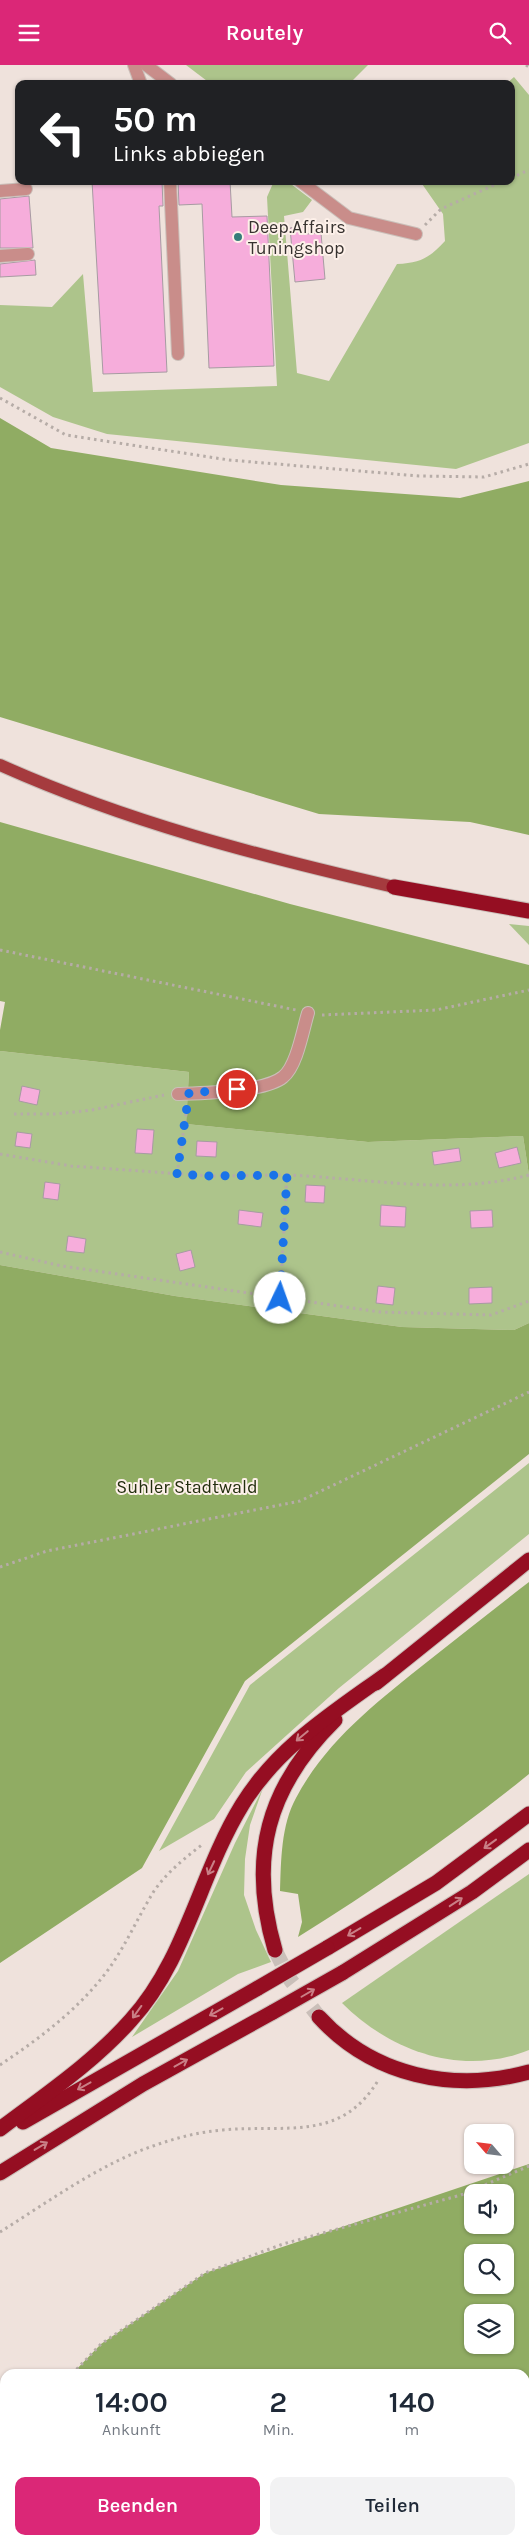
<!DOCTYPE html>
<html lang="de">
<head>
<meta charset="utf-8">
<style>
  body { margin:0; font-family:Karla,sans-serif; background:#f2f2f3; color:#1f2937; height:100vh; display:flex; flex-direction:column; font-size:19px; white-space:nowrap }
  * { box-sizing:border-box; margin:0 }
  p { font-size:16px; color:#747a83 }
  .icon { flex:none; width:28px; height:28px; fill:none; stroke:currentColor; stroke-width:2; stroke-linecap:round; stroke-linejoin:round }
  .map { position:relative; flex:1; overflow:hidden }
  .panel { position:absolute; left:0px; top:2304px; width:530px; height:176px; display:flex; flex-direction:column; background:#fff; border-radius:15px 15px 0 0; box-shadow:0 1px 4px #0004 }
  .panel>* { flex:none }
  .guide { position:absolute; left:15px; top:15px; width:500px; height:105px; border-radius:10px; box-shadow:0 1px 4px #0004; background:#202124; color:#fff; overflow:hidden }
  .needle { width:32px; rotate:298deg }
  .tools { position:absolute; left:464px; top:2059px; display:grid; gap:10px }
  .tools a { display:grid; place-items:center; width:50px; height:50px; border-radius:10px; background:#fff; box-shadow:0 1px 4px #0004; font-size:25px }
  .pin { position:absolute; display:grid; place-items:center; width:42px; height:42px; color:#fff; margin:-21px; border:2px solid #fff; border-radius:50%; box-shadow:0 1px 5px #0007 }
  .me { position:absolute; width:55px; margin:-28px; rotate:3deg; stroke-linejoin:round; filter:drop-shadow(0 0 4px #0008) }
  .turn { display:flex; align-items:center; gap:18px; height:105px; padding:0 15px; font-size:22px }
  .turn .icon { width:65px; height:65px; stroke-width:2.5 }
  .turn b { display:block; font-size:35px; line-height:42px }
  .eta { display:flex; justify-content:space-evenly; align-items:center; height:85px; text-align:center }
  .eta b { font-size:30px; font-weight:600; line-height:35px }
  .button { display:flex; gap:10px; margin-top:auto; padding:10px 15px }
  .button a { flex:1; height:58px; border-radius:10px; background:#db2777; color:#fff; font-size:20px; font-weight:600; line-height:58px; text-align:center }
  .button a+a { background:#f2f2f3; color:#1f2937 }
  header { display:flex; justify-content:space-between; align-items:center; height:65px; padding:0 15px; background:#db2777; color:#fff; font-size:22px; font-weight:600 }
  .map>svg:first-child { display:block }
  .green { fill:#adc48b }
  .forest { fill:#90ac63; fill-rule:evenodd }
  .building { fill:#f6addb; stroke:#a79ba2 }
  .lines { fill:none; stroke-linecap:round; stroke-linejoin:round }
  .highway-tunnel { stroke:#cabfb9; stroke-width:15; stroke-dasharray:15 8; stroke-linecap:butt }
  .minor-casing { stroke:#cabfb9; stroke-width:14 }
  .major-casing { stroke:#cabfb9; stroke-width:14 }
  .highway-casing { stroke:#cabfb9; stroke-width:17 }
  .path { stroke:#b6aca7; stroke-width:3; stroke-dasharray:2.5 4; stroke-linecap:butt }
  .minor { stroke:#c98d8a; stroke-width:12 }
  .major { stroke:#a53b3e; stroke-width:12 }
  .highway { stroke:#950e22; stroke-width:15 }
  .highway-bridge-casing { stroke:#cabfb9; stroke-width:17; stroke-linecap:butt }
  .highway-bridge { stroke:#950e22; stroke-width:15 }
  .oneway { stroke:#c97f86 }
  .route { stroke:#1a73e8; stroke-width:9; stroke-dasharray:0 16.2 }
  .poi-dot { fill:#347d7a; stroke:#fdf0e9; stroke-width:2 }
  .labels { text-anchor:middle; dominant-baseline:central; stroke-width:4; stroke-linejoin:round; paint-order:stroke }
  .poi-label { font-size:18px; fill:#37322f; stroke:#fdf0e9; text-anchor:start }
  .park-label { font-size:18px; fill:#232e0e; stroke:#fdf0e9 }
</style>
</head>
<body>
<header><svg class="icon" aria-label="menu" viewBox="0 0 24 24"><path d="M4 6h16M4 12h16M4 18h16"/></svg>Routely<svg class="icon" aria-label="search" viewBox="0 0 24 24"><circle cx="10" cy="10" r="6"/><path d="M15 15l6 6"/></svg></header>
<div class="map">
<svg width="529" height="2479" viewBox="0 0 529 2479">
  <rect width="100%" height="100%" fill="#efe2dc"/>
  <g class="green">
    <path d="M186 0H368L349 19H211Z"/>
    <path d="M514 12 529 30V378L456 404 107 369 53 352 0 322V240L52 242 83 209 93 327 277 321 267 132 274 116H287L312 135 303 147 284 151 297 308 329 316 397 199C421 198 429 193 445 176L443 149 420 116H511V19H506Z"/>
    <path d="M509 859 529 861V880Z"/>
    <path d="M0 986 189 1007 186 1059 368 1077 523 1071 529 1110V1258L514 1265 402 1262 175 1231 0 1200Z"/>
    <path d="M529 1398V1469L339 1623 246 1707 214 1754 159 1786 250 1620Z"/>
    <path d="M263 1723 250 1760 245 1794 244 1830 256 1865 271 1897 238 1909 132 1972 178 1906 235 1778Z"/>
    <path d="M529 1809V1985C462 2012 391 1987 342 1938Z"/>
  </g>
  <g class="forest">
    <path d="M0 353 51 383 281 420 460 433 529 416V770L470 757 319 749 0 652Z"/>
    <path d="M0 757 290 839 529 900V1110L523 1071 368 1077 186 1059 189 1007 0 986V965L5 937 0 936Z"/>
    <path d="M0 1200 175 1231 402 1262 514 1265 529 1258V1389L245 1616 142 1803 0 1898Z"/>
    <path d="M529 1517V1709C456 1768 378 1822 298 1872L302 1857 298 1829 280 1826C281 1796 281 1760 296 1733 326 1676 378 1636 427 1597 461 1570 495 1543 529 1517Z"/>
    <path d="M529 2099V2479H0V2394L5 2387V2475H525V2309H72L101 2279 205 2208ZM472 2128H505V2160H472ZM472 2188H505V2220H472ZM472 2248H505V2280H472Z"/>
  </g>
  <g class="building">
    <path d="M92 116H162L163 141H159L167 307 103 309Z"/>
    <path d="M178 116H230L232 152 267 151 274 301 209 303 202 139 179 140Z"/>
    <path d="M29 131 33 183H0V134Z"/>
    <path d="M305 161 306 169 321 168 325 214 295 217 290 163Z"/>
    <path d="M35 195 36 210 0 212V199Z"/>
    <path d="M22 1021 40 1025 37 1040 19 1036Z"/>
    <path d="M137 1064 154 1065 152 1089 135 1088Z"/>
    <path d="M17 1067 32 1069 30 1083 15 1081Z"/>
    <path d="M197 1076 217 1077 216 1092 196 1091Z"/>
    <path d="M517 1082 521 1098 499 1103 495 1088Z"/>
    <path d="M459 1083 461 1096 434 1100 432 1087Z"/>
    <path d="M45 1117 60 1119 58 1135 43 1133Z"/>
    <path d="M306 1120 325 1121 324 1138 305 1137Z"/>
    <path d="M381 1140 406 1142 405 1162 380 1161Z"/>
    <path d="M239 1145 263 1148 261 1162 238 1159Z"/>
    <path d="M492 1145 493 1162 471 1163 470 1146Z"/>
    <path d="M68 1171 86 1174 84 1188 66 1186Z"/>
    <path d="M191 1185 195 1202 180 1206 176 1189Z"/>
    <path d="M378 1221 395 1223 393 1240 376 1238Z"/>
    <path d="M492 1222V1238L469 1239V1223Z"/>
  </g>
  <g class="lines">
    <path class="highway-tunnel" d="M275 1885 289 1913 319 1952"/>
    <defs>
      <g id="minor">
        <path d="M134 0 141 19"/>
        <path d="M146 0 171 19"/>
        <path d="M170 116 178 289"/>
        <path d="M300 116 349 153 416 169"/>
        <path d="M0 126 26 124"/>
        <path d="M0 191 28 189"/>
        <path d="M178 1029C203 1028 265 1027 283 1012 297 1001 303 964 308 948"/>
      </g>
      <path id="major" d="M0 700C127 757 259 791 394 822"/>
      <g id="highway">
        <path d="M394 822 529 846"/>
        <path d="M376 1618 529 1495"/>
        <path d="M327 1883 436 1818 529 1749"/>
        <path d="M275 1885C248 1793 267 1722 335 1655"/>
        <path d="M342 1908 472 1827 529 1785"/>
        <path d="M319 1952C373 2011 453 2028 529 2007"/>
        <path d="M23 2057 258 1923"/>
        <path d="M0 2064C45 2030 94 1997 131 1955 186 1895 200 1808 242 1740 277 1683 331 1649 384 1611"/>
        <path d="M0 2108 143 2019 273 1947"/>
      </g>
    </defs>
    <use href="#minor" class="minor-casing"/>
    <use href="#major" class="major-casing"/>
    <use href="#highway" class="highway-casing"/>
    <g class="path">
      <path d="M526 0 529 2"/>
      <path d="M511 113 529 105"/>
      <path d="M425 160 441 144 503 116"/>
      <path d="M0 333 66 370 229 395 419 411 484 412 529 399"/>
      <path d="M0 885 296 945"/>
      <path d="M322 950 436 945 529 925"/>
      <path d="M14 1049H56L92 1045 164 1030"/>
      <path d="M0 1089 71 1101 210 1111 287 1110 280 1233"/>
      <path d="M177 1109 187 1043"/>
      <path d="M287 1110C367 1113 450 1131 529 1110"/>
      <path d="M0 1187 62 1201 380 1247 491 1250 529 1236"/>
      <path d="M0 1502 47 1486 300 1436 529 1327"/>
      <path d="M0 2000C40 1973 79 1944 108 1905 126 1880 138 1852 154 1826 167 1807 185 1793 203 1779"/>
      <path d="M0 2167C48 2137 100 2099 153 2081 176 2073 198 2067 223 2065 286 2059 341 2078 379 2014"/>
      <path d="M72 2309 101 2279 205 2208 283 2179 461 2130 529 2101"/>
      <path d="M525 2358 529 2351"/>
      <path d="M0 2394 5 2387"/>
      <path d="M449 2479 451 2475"/>
    </g>
    <use href="#minor" class="minor"/>
    <use href="#major" class="major"/>
    <use href="#highway" class="highway"/>
    <defs>
      <g id="highway-bridge">
        <path d="M258 1923 327 1883"/>
        <path d="M273 1947 342 1908"/>
      </g>
    </defs>
    <use href="#highway-bridge" class="highway-bridge-casing"/>
    <use href="#highway-bridge" class="highway-bridge"/>
  </g>
  <defs><path id="oneway-shaft" d="M-6 0H5M1.5-3L5.5 0L1.5 3" fill="none" stroke-width="1.6" stroke-linecap="round" stroke-linejoin="round" transform="scale(1.25)"/></defs>
  <g class="oneway">
    <use href="#oneway-shaft" transform="translate(302 1671) rotate(140)"/>
    <use href="#oneway-shaft" transform="translate(490 1779) rotate(144)"/>
    <use href="#oneway-shaft" transform="translate(211 1803) rotate(115)"/>
    <use href="#oneway-shaft" transform="translate(456 1837) rotate(-33)"/>
    <use href="#oneway-shaft" transform="translate(354 1867) rotate(149)"/>
    <use href="#oneway-shaft" transform="translate(308 1928) rotate(-30)"/>
    <use href="#oneway-shaft" transform="translate(137 1947) rotate(126)"/>
    <use href="#oneway-shaft" transform="translate(216 1947) rotate(151)"/>
    <use href="#oneway-shaft" transform="translate(181 1998) rotate(-29)"/>
    <use href="#oneway-shaft" transform="translate(84 2021) rotate(151)"/>
    <use href="#oneway-shaft" transform="translate(41 2081) rotate(-31)"/>
  </g>
  <g class="lines">
    <path class="route" d="M237 1024 189 1028 177 1109 210 1111 287 1110 280 1233"/>
  </g>
  <circle class="poi-dot" cx="238" cy="172" r="5"/>
  <g class="labels">
    <g class="poi-label">
      <text x="248" y="162">Deep.Affairs<tspan x="248" dy="21">Tuningshop</tspan></text>
    </g>
    <g class="park-label">
      <text x="187" y="1422">Suhler Stadtwald</text>
    </g>
  </g>
</svg>
<div class="tools">
<a><svg class="needle" viewBox="-14 -14 28 28"><path d="M0-13l5 13h-10z" fill="#e53935"/><path d="M0 13l5-13h-10z" fill="#747a83"/></svg></a>
<a><svg class="icon" aria-label="sound" viewBox="0 0 24 24"><path d="M4 9h4l5-4v14l-5-4H4zM17 9q2 3 0 6"/></svg></a>
<a><svg class="icon" aria-label="search" viewBox="0 0 24 24"><circle cx="10" cy="10" r="6"/><path d="M15 15l6 6"/></svg></a>
<a><svg class="icon" aria-label="layers" viewBox="0 0 24 24"><path d="M12 4l9 5-9 5-9-5zM3 14l9 5 9-5"/></svg></a>
</div>
<div class="pin" style="left:237px;top:1024px;background:#d93025"><svg class="icon" aria-label="arrive" viewBox="0 0 24 24"><path d="M6 21V4h12l-3 4 3 4H6"/></svg></div>
<svg class="me" style="left:280px;top:1233px" viewBox="-20 -20 40 40"><circle r="19" fill="#fff"/><path d="M0-13L10 11 0 6-10 11z" fill="#1a73e8"/></svg>
<div class="guide">
<div class="turn"><svg class="icon" aria-label="left" viewBox="0 0 24 24"><path d="M17 20v-9H6M10 6l-5 5 5 5"/></svg><div><b>50 m</b>Links abbiegen</div></div>
</div>
<section class="panel">
<div class="eta">
<div><b>14:00</b><p>Ankunft</p></div>
<div><b>2</b><p>Min.</p></div>
<div><b>140</b><p>m</p></div>
</div>
<div class="button"><a>Beenden</a><a>Teilen</a></div>
</section>
</div>
</body>
</html>
